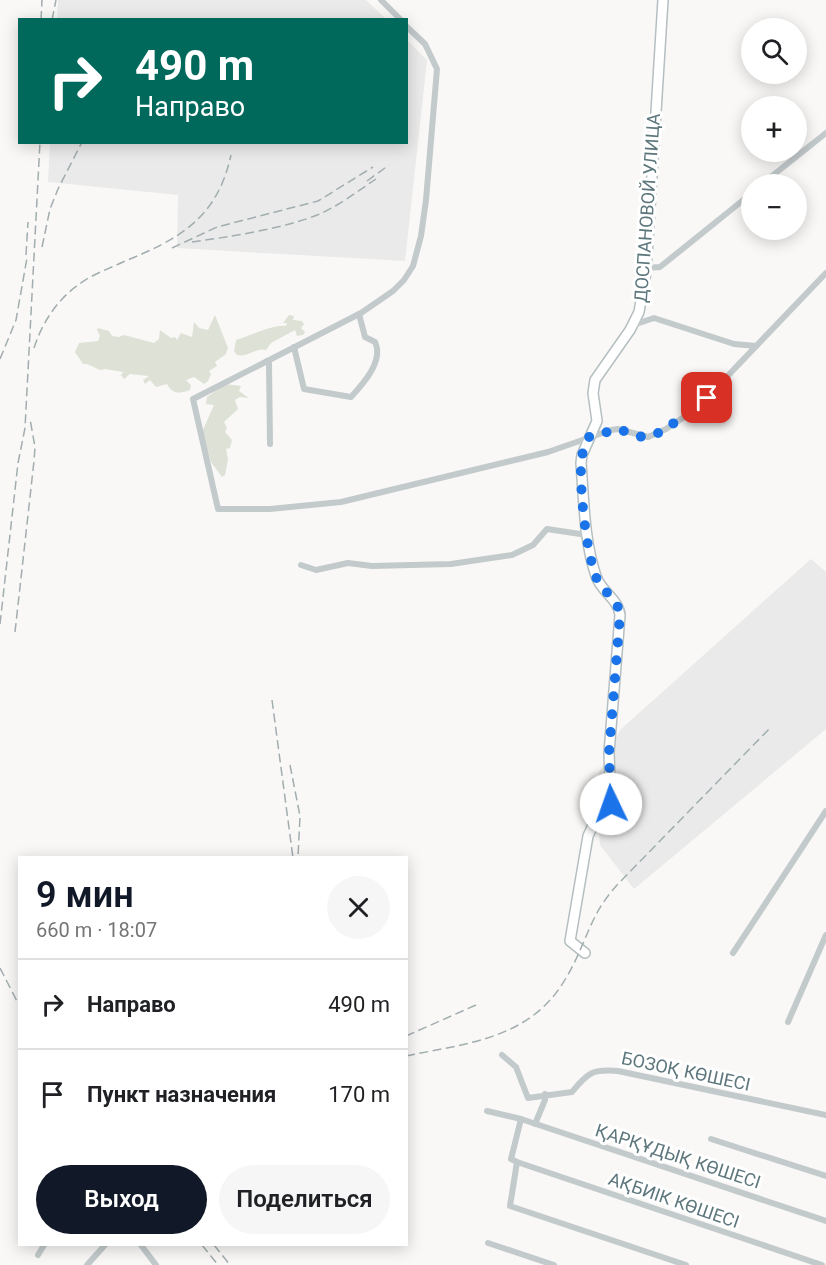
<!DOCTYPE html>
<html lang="ru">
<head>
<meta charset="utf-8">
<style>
  body { margin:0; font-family:Roboto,sans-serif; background:#f6f6f6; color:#202124; height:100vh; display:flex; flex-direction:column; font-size:22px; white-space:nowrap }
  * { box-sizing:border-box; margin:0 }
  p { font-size:20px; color:#757577 }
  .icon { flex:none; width:33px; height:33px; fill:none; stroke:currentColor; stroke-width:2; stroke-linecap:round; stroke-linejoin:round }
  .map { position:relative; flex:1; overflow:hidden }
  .drawer { position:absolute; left:18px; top:856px; width:390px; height:390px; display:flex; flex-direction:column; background:#fff; border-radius:0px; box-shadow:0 3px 15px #0003 }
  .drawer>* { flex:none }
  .guide { position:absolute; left:18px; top:18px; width:390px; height:126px; border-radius:0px; box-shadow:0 3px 15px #0003; background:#00695c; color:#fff; overflow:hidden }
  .controls { position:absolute; left:741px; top:18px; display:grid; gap:12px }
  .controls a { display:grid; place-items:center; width:66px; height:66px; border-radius:50%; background:#fff; box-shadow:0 3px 15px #0003; font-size:30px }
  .pin { position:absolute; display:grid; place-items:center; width:51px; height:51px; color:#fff; margin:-26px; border-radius:12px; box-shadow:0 3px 9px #0006 }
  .me { position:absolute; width:66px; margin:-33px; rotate:357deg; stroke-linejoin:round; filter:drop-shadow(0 0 4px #0008) }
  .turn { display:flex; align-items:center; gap:21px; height:126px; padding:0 18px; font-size:27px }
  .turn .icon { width:78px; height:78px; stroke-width:2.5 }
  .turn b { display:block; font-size:42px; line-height:51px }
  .round { display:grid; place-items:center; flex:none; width:63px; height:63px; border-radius:32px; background:#f6f6f6 }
  .headline { display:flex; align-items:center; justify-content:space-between; height:102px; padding:0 18px }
  h1 { font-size:36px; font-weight:600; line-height:45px; color:#111827 }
  .primary-button { display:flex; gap:12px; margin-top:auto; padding:12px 18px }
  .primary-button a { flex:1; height:69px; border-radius:36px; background:#111827; color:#fff; font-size:24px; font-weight:600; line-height:69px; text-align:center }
  .primary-button a+a { background:#f6f6f6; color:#202124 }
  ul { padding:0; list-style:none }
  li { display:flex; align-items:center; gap:18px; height:90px; padding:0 18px; border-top:2px solid #e0e0e0 }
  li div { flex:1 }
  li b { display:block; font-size:22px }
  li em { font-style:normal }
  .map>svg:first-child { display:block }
  .built { fill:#e9eae9 }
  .green { fill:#dde1d6 }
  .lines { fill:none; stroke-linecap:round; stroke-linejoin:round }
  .secondary-casing { stroke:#b5bfc1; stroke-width:12 }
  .street { stroke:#c3cacc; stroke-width:6 }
  .secondary { stroke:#fff; stroke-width:9 }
  .rail { stroke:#a2adb0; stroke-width:1.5; stroke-dasharray:9 4.5; stroke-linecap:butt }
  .route { stroke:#1a73e8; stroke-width:10; stroke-dasharray:0 18 }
  .labels { text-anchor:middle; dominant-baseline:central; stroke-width:6; stroke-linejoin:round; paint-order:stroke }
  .street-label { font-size:18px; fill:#5d777d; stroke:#fff }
</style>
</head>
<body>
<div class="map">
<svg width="826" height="1265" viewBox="0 0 826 1265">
  <rect width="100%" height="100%" fill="#f9f8f6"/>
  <g class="built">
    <path d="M58 0H366L386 19H57Z"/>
    <path d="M407 40 427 60 405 261 177 248 178 195 48 182 50 143 406 142Z"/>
    <path d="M811 559 826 572V729L634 889 600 845 596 779 620 730Z"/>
  </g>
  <g class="green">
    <path d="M215 315 228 348 226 354 215 362 217 366 209 371 211 374 208 381 204 384 194 377 186 380 191 385 190 390C180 394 172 394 167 384L156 387 150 380 145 384 143 380 149 376 130 374 124 379 121 375 123 372 105 369 100 370 87 364H83L75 352 79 343 98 341 100 336 97 330 98 328 109 331 112 336 119 337 124 335 154 343 159 339 160 330 171 338 175 337 177 340 181 333 192 337 194 322 199 328 208 330Z"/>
    <path d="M289 315 294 316 293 320 302 321 304 324 301 328 305 332 303 335 297 336 295 330 271 343 266 350C256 347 248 358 237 355L234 351 236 340C250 336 273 324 286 326L287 323H283Z"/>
    <path d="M225 384 241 386 239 391 249 398 240 397 235 400 238 409 224 422 227 428 225 432 232 440 230 448 226 449 228 459 225 475 222 477 211 462 202 432 214 405 206 404 207 397Z"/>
  </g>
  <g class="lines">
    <defs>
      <path id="secondary" d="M585 953 570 941 588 836 595 821 605 814 611 805 609 753 620 615C618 598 601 592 596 576 584 540 584 501 581 463L582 455 597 421 593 393 595 380 630 330 639 312 646 272 663 0"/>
    </defs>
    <use href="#secondary" class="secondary-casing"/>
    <g class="street">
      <path d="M381 0 401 20"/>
      <path d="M406 26 425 44 437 69 426 200 421 236 413 266 404 280 393 291 361 313 193 399 218 509H270L341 502 548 452 611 430 618 429 648 437 666 429 696 409 826 273"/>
      <path d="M762 184 826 133"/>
      <path d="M646 268 660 267 752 193"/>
      <path d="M633 325 654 318 734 344 756 346"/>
      <path d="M294 347 304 389 351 397C363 384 384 361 375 342L365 337 359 314"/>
      <path d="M267 361 269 363 270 444"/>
      <path d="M301 565 316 570 348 563 372 566 451 564 512 555 533 545 547 529 587 535"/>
      <path d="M733 953 826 811"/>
      <path d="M788 1022 826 935"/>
      <path d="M502 1055 516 1067 528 1098 572 1092C588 1072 593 1069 618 1071L826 1115"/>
      <path d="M487 1111 521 1119 826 1221"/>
      <path d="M521 1119 511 1159 517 1162 510 1206 686 1265"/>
      <path d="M535 1124 545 1100V1094"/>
      <path d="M711 1139 826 1176"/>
      <path d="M517 1162 822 1265"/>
      <path d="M488 1243 554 1265"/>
      <path d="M141 1245 156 1265"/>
      <path d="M38 1255 44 1245"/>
      <path d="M87 1265 105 1245"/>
    </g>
    <use href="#secondary" class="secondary"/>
    <g class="rail">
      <path d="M41 20 42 0"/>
      <path d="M52 20 56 0"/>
      <path d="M367 181 389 165"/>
      <path d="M192 242C228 237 288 228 322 213 341 204 358 191 376 179"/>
      <path d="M42 247 50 209 58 189 82 142"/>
      <path d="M172 248 217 227 318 201 373 167"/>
      <path d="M26 255 28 222"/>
      <path d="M34 348C42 323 57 300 78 285 91 275 108 269 123 262 179 239 217 219 231 155"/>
      <path d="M0 359 16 320 27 258"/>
      <path d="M0 624 18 463 25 428 40 142"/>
      <path d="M15 632 34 461 35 447 30 419"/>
      <path d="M272 700 293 858"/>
      <path d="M290 765 300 816 298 857"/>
      <path d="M0 968 20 1007"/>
      <path d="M406 1036 476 1005"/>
      <path d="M406 1056C468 1043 531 1039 566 978 579 957 586 933 598 911 603 902 610 893 617 885L771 727"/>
      <path d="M202 1245 218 1265"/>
      <path d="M214 1245 230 1265"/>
    </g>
  </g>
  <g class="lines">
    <path class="route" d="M611 804 609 753 620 615C618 598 602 592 596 577 586 550 580 493 581 463 581 454 586 445 589 437L618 429 642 437 655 435 696 409 707 398"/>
  </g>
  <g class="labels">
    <g class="street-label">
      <text transform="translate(647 208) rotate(-86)">ДОСПАНОВОЙ УЛИЦА</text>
      <text transform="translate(686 1071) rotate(12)">БОЗОҚ КӨШЕСІ</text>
      <text transform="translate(678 1156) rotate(18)">ҚАРҚҰДЫҚ КӨШЕСІ</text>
      <text transform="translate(674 1200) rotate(19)">АҚБИІК КӨШЕСІ</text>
    </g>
  </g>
</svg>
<div class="controls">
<a><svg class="icon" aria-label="search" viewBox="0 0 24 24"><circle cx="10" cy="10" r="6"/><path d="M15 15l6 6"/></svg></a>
<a>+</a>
<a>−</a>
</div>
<div class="pin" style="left:707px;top:398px;background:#d93025"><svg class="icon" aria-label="arrive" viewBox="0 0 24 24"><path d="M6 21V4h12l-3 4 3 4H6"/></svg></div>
<svg class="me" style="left:611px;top:804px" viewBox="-20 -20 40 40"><circle r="19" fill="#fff"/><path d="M0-13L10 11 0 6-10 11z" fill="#1a73e8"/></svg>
<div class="guide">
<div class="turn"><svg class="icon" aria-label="right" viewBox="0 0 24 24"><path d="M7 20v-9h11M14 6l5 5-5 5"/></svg><div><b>490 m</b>Направо</div></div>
</div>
<section class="drawer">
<div class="headline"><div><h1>9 мин</h1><p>660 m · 18:07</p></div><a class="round"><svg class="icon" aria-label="close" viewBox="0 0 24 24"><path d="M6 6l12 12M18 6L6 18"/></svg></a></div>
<ul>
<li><svg class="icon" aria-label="right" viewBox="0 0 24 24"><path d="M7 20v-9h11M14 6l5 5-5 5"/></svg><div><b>Направо</b></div><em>490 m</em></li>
<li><svg class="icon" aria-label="arrive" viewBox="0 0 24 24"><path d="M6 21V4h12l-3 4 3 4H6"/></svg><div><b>Пункт назначения</b></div><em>170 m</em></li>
</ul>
<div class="primary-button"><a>Выход</a><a>Поделиться</a></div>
</section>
</div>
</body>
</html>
